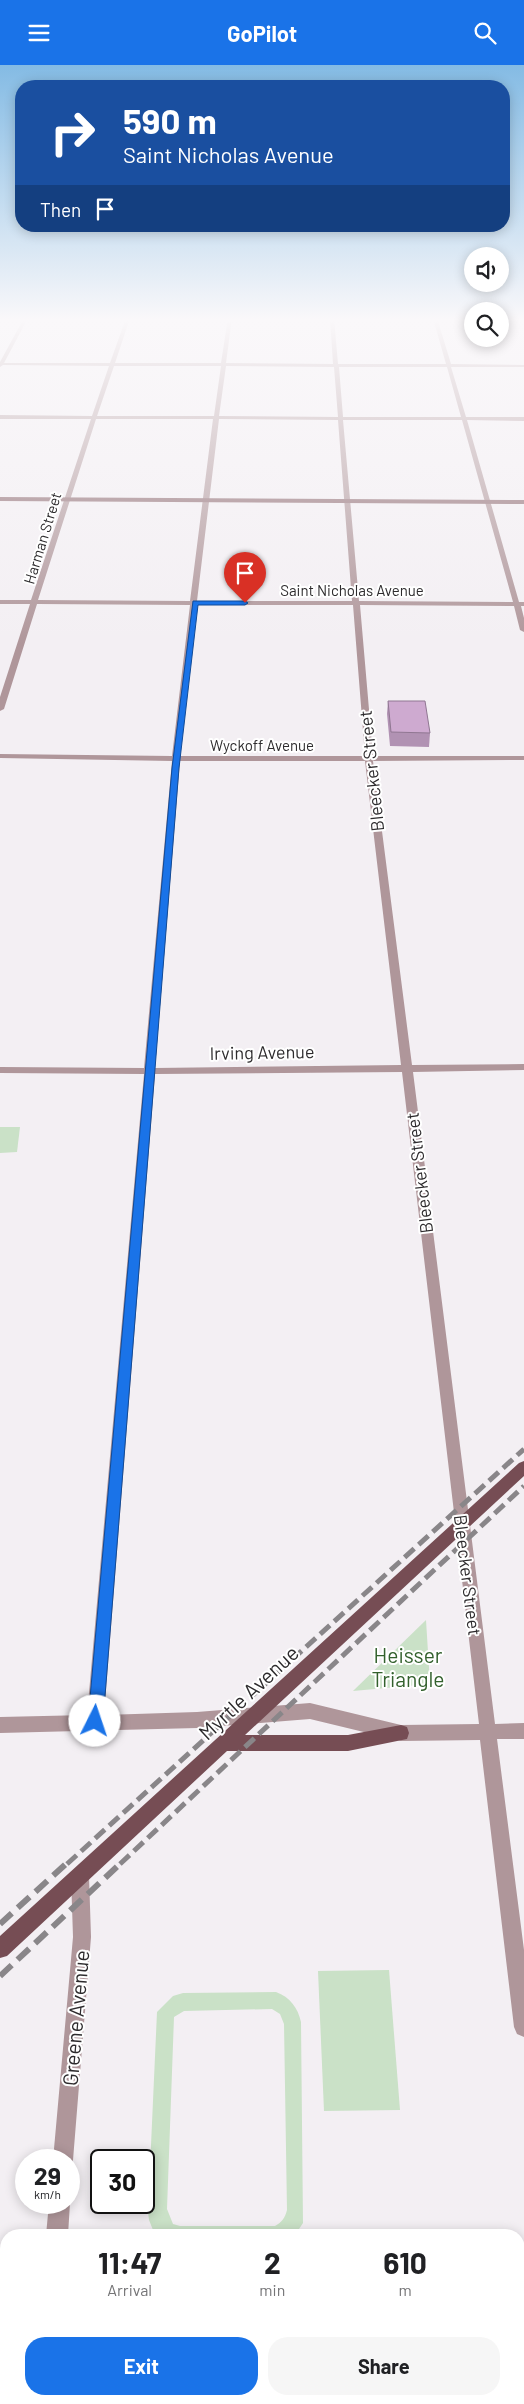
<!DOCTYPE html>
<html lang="en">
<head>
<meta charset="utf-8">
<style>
  body { margin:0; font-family:Barlow,sans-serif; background:#f6f6f6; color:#202124; height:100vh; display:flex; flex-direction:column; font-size:19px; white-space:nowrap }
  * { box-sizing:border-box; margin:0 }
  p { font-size:16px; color:#757577 }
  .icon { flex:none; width:28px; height:28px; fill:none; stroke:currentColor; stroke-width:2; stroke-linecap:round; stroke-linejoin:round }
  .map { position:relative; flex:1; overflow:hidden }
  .side { position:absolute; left:0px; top:2164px; width:525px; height:176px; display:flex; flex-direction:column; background:#fff; border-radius:20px 20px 0 0; box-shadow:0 2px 12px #0003 }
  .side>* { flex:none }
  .hud { position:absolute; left:15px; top:15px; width:495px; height:152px; border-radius:20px; box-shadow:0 2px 12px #0003; background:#1a4fa0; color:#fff; overflow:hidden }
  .controls { position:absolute; left:464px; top:182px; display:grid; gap:10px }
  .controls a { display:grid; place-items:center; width:45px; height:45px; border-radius:50%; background:#fff; box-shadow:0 2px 12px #0003; font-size:25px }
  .speed { position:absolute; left:15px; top:2084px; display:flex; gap:10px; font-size:25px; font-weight:700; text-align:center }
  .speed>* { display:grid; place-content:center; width:65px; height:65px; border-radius:50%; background:#fff; box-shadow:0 2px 12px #0003; line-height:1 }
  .speed small { font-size:12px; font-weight:400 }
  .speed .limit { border:2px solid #111; border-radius:8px; background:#fff; color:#111 }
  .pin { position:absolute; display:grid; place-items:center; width:42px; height:42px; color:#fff; margin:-51px -21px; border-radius:50% 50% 50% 0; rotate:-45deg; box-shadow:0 0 5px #0007 }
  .pin .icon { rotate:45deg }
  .me { position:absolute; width:55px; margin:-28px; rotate:4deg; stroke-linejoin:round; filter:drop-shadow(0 0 4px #0008) }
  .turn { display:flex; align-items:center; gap:18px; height:105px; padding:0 25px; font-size:22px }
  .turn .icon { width:65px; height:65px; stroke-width:2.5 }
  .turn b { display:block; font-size:35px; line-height:42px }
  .then { display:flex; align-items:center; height:48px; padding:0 25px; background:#0003; gap:10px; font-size:19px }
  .eta { display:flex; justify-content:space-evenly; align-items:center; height:85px; text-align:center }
  .eta b { font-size:30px; font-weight:700; line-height:35px }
  .button { display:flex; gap:10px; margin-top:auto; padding:10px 25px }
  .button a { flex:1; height:58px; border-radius:20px; background:#1a73e8; color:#fff; font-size:20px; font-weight:700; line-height:58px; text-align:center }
  .button a+a { background:#f6f6f6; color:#202124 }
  header { display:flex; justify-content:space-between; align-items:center; height:65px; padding:0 25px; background:#1a73e8; color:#fff; font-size:22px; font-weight:700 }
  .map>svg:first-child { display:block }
  .green { fill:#cae1c7; fill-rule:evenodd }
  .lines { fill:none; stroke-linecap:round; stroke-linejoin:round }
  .street { fill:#af969a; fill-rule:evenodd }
  .secondary { fill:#8e6b71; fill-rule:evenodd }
  .primary { fill:#764d54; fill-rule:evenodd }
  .rail-far1 { stroke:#898689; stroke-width:5; stroke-dasharray:13 6; stroke-linecap:butt }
  .rail { stroke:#898689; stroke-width:6; stroke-dasharray:16 8; stroke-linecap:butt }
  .wall { fill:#b192b3 }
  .building { fill:#ceaad0; stroke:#907792 }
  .route { fill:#1a73e8; stroke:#114b97 }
  .labels { text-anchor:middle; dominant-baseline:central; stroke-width:4; stroke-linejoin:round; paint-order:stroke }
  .far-street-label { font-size:15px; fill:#2d2b2d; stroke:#fff }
  .street-label { font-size:18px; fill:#2d2b2d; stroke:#fff }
  .near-park-label { font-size:21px; fill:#33612d; stroke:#fff }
  .near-street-label { font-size:21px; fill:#2d2b2d; stroke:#fff }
</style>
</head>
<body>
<header><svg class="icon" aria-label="menu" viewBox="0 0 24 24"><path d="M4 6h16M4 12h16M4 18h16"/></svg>GoPilot<svg class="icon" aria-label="search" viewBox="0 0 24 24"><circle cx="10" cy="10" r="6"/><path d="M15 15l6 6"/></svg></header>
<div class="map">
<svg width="524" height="2339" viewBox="0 0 524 2339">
  <rect width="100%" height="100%" fill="#f3eff3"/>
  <g class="green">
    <path d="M0 1062H20L17 1087 0 1088Z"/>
    <path d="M426 1555 430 1619 353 1626Z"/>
    <path d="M389 1905 400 2045 324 2046 318 1906Z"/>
    <path d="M276 1927C290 1932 298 1943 301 1957L303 2158 295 2170H155L149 2155 148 2147 157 1947 173 1931 183 1928ZM272 1944 280 1949 284 1959 287 2145C285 2153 282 2157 275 2161H180L173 2159 167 2144 174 1952 184 1946Z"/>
  </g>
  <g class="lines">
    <g class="street">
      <path d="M24 253H28L4 298H110L126 253H130L115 298H221L228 253H232L226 298 333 299 330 253H334L338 299H446L433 253H437L451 299 524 300V302H451L466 352H524V356L467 355 519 537H524V541H521L524 553V567L520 565 514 541 360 540 373 691H524V695L373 696 412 1000 524 999V1005L413 1007 495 1659 524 1658V1674H497L524 1885V1972L517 1969 514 1962 480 1675 401 1676 310 1654 197 1663 0 1668V1652L87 1650 144 1009 0 1008V1002L144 1003 172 696 0 693V689L172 691 190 540 37 539 4 644 0 646V632L30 539H0V535H31L91 354H0V350L92 351 109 301 3 300 0 302V297ZM114 301H221L214 351H97ZM226 301 334 302 338 352 219 351ZM339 302H447L461 352H343ZM96 354H213L190 536 38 535ZM219 354 338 355 352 536H197ZM343 355H462L513 537 359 536ZM197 540H353L365 691H180ZM180 696H365L401 1000 155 1003ZM402 1007 479 1659 401 1660 310 1638 197 1647 104 1650 155 1009Z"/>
      <path d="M80 1802 86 1805 89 1811 91 1872 73 2095 69 2103V2095H53L73 1872 71 1811 74 1805Z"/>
      <path d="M69 2136 70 2138 68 2170H46L49 2138Z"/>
      <path d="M32 2334H54L53 2339H31Z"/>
    </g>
    <path class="secondary" d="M0 432 524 435V439L0 436Z"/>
    <path class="primary" d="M524 1396V1411L245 1670H348L401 1660 407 1662 409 1668 407 1674 348 1686H227L7 1891 0 1893V1871L519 1398Z"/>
    <g class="rail-far1">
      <path d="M67 1799 524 1384"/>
      <path d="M120 1799 524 1421"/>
    </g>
    <g class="rail">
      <path d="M0 1859 68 1797"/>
      <path d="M0 1911 122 1797"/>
    </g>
  </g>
  <path class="wall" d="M388 636 430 668 429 682 390 681 387 649Z"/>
  <g class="building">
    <path d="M388 636H425L430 668 391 667Z"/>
    <rect x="133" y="2334" width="349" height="5"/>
  </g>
  <linearGradient id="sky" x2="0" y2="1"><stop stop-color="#84bbe4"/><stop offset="0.44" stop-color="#faf8fa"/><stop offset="1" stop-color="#faf8fa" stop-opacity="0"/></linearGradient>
  <rect width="524" height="580" fill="url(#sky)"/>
  <path class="route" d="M193 536H245L248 538 245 540H198L179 703 103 1656 101 1661 95 1663 90 1661 88 1656 172 703Z"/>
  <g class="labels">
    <g class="far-street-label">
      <text transform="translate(42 473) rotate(-73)">Harman Street</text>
      <text x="352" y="525">Saint Nicholas Avenue</text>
      <text x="262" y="680">Wyckoff Avenue</text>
    </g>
    <g class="street-label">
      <text transform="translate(371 706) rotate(-96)">Bleecker Street</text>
      <text transform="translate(262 987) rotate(-1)">Irving Avenue</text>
      <text transform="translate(419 1108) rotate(-97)">Bleecker Street</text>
      <text transform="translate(468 1510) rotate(83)">Bleecker Street</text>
    </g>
    <g class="near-park-label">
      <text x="408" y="1589">Heisser<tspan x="408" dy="24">Triangle</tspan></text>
    </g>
    <g class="near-street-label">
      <text transform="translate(248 1627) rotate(-43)">Myrtle Avenue</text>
      <text transform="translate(75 1953) rotate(-85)">Greene Avenue</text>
    </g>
  </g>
</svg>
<div class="controls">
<a><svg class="icon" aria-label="sound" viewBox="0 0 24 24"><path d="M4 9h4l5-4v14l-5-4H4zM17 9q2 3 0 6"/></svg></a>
<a><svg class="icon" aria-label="search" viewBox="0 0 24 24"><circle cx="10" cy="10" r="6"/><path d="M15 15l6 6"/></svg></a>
</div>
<div class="speed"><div>29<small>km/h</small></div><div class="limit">30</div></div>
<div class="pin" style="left:245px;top:538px;background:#d93025"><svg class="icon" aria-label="arrive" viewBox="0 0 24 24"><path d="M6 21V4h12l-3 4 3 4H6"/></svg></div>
<svg class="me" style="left:95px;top:1656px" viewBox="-20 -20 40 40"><circle r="19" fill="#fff"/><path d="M0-13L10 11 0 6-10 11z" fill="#1a73e8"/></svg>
<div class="hud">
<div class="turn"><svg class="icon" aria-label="right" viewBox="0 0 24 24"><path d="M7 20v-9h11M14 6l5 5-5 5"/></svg><div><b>590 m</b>Saint Nicholas Avenue</div></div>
<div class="then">Then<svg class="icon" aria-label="arrive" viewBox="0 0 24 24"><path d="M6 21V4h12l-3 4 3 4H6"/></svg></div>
</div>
<section class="side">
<div class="eta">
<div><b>11:47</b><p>Arrival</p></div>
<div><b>2</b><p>min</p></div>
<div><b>610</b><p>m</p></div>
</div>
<div class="button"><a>Exit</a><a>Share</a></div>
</section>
</div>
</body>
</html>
